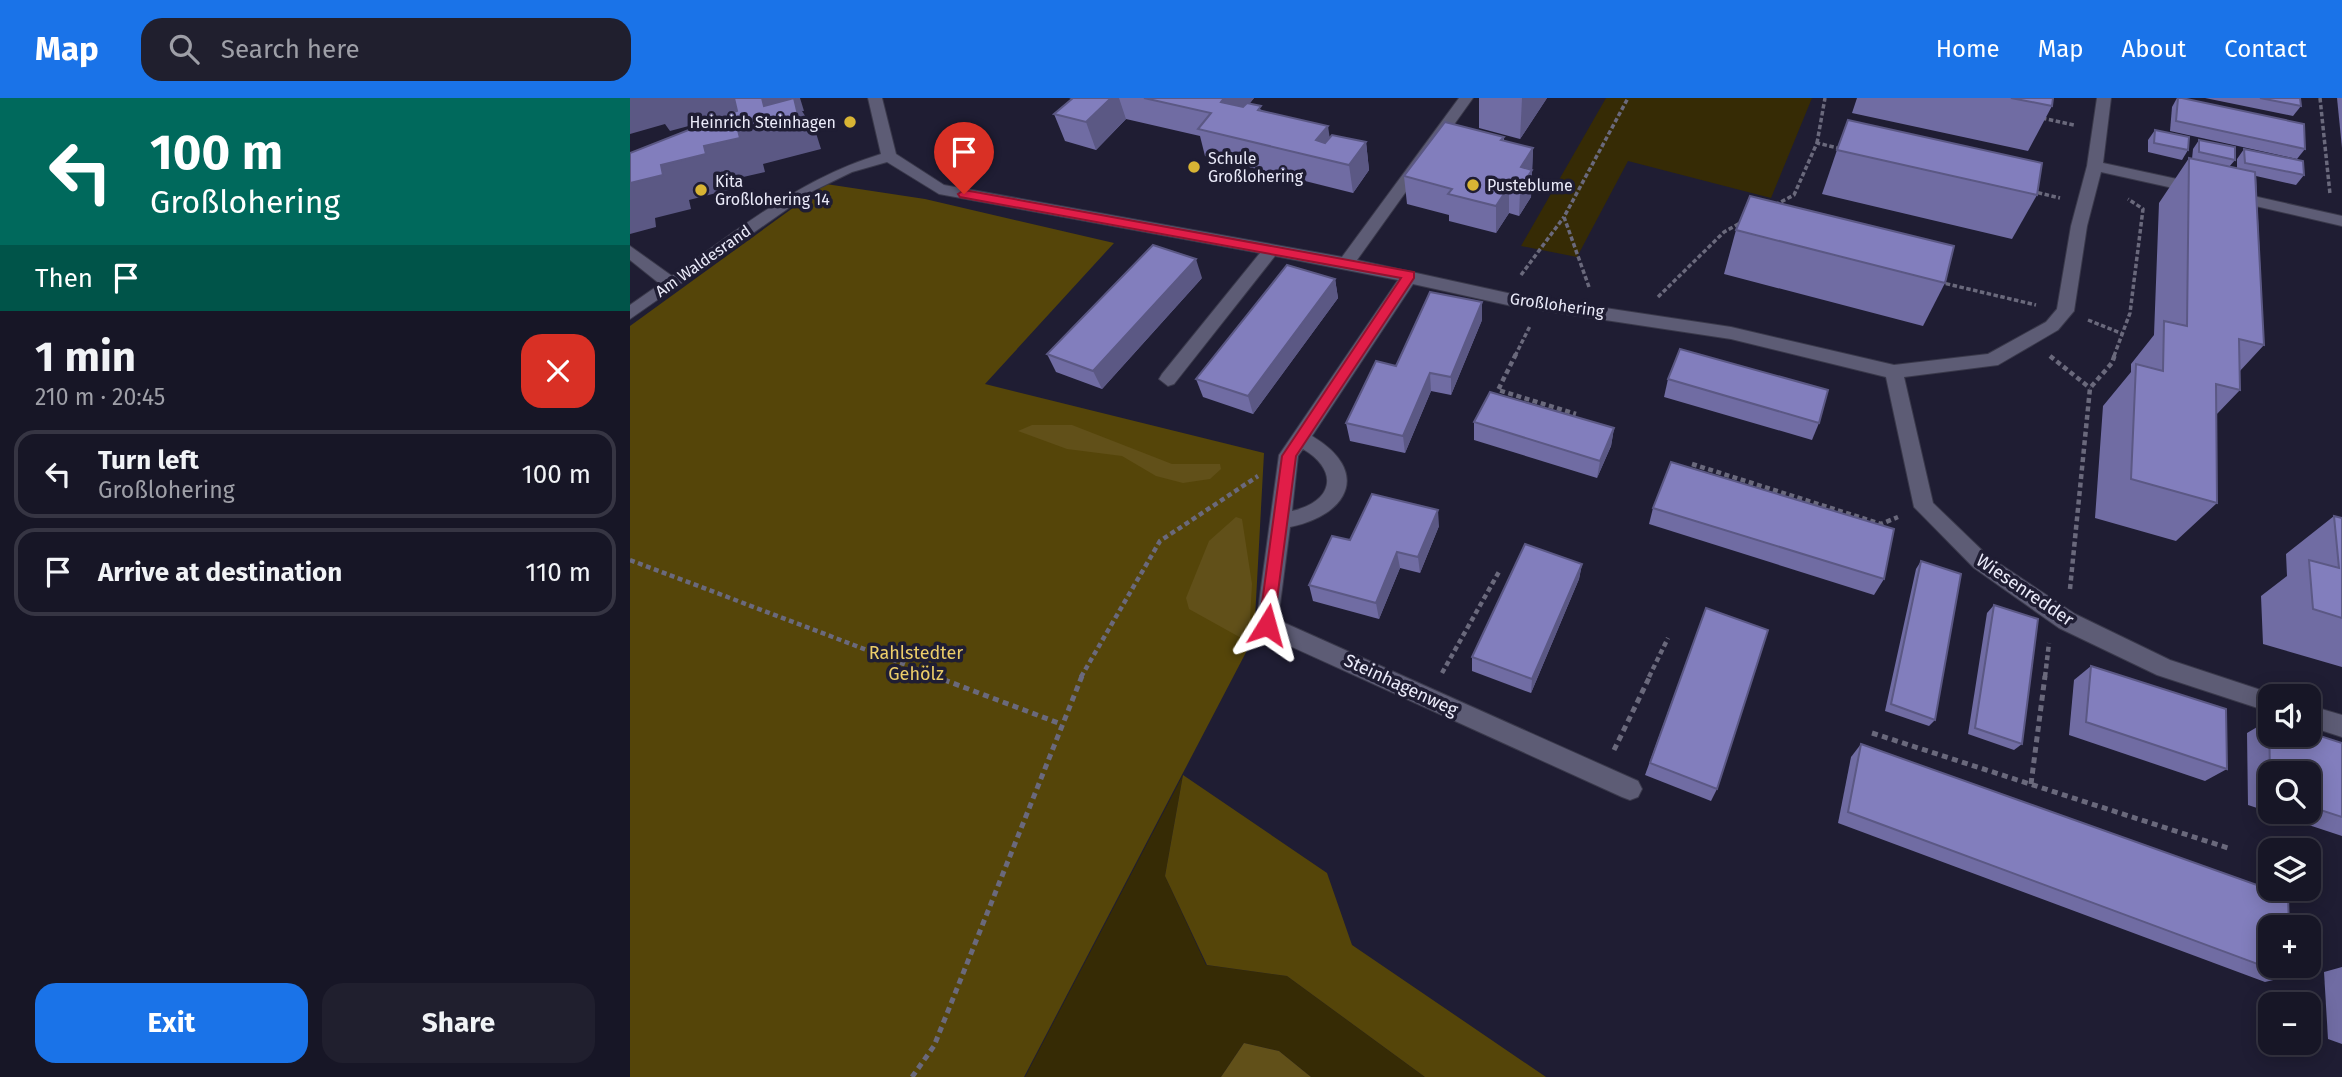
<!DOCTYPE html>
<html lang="en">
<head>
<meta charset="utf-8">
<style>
  body { margin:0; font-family:"Fira Sans",sans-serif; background:#201f2e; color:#f1f3f6; height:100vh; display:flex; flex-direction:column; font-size:26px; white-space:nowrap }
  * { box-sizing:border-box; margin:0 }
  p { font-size:23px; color:#9e9fa7 }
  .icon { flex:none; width:38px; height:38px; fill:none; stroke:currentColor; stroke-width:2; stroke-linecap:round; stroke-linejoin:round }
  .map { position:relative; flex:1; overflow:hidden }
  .details { display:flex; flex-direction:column; background:#171626; width:630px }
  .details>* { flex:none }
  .hud { background:#00695c; color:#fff; overflow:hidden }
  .controls { position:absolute; left:1628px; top:586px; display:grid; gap:14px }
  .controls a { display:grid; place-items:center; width:63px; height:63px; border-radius:14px; background:#171626; box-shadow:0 4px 18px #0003,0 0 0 2px #363543; font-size:35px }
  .pin { position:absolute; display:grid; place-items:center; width:60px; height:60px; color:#fff; margin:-72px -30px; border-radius:50% 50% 50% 0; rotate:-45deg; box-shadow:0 0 7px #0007 }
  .pin .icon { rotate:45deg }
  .me { position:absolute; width:77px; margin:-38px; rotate:8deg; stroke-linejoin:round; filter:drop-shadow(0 0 5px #0008) }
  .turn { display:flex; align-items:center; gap:24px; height:147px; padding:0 35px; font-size:32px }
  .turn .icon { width:91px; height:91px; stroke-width:2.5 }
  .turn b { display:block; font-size:49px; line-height:60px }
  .then { display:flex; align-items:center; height:66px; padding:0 35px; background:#0003; gap:14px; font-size:26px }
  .round { display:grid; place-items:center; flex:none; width:74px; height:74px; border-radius:21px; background:#201f2e }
  .overview { display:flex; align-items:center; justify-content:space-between; height:119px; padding:0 35px }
  h1 { font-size:42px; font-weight:700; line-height:52px }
  .button { display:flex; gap:14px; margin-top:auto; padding:14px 35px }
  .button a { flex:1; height:80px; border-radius:21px; background:#1a73e8; color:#fff; font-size:28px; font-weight:700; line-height:80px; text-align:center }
  .button a+a { background:#201f2e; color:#f1f3f6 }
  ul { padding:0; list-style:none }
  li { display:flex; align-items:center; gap:21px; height:88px; margin:0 14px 10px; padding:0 21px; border:4px solid #363543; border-radius:21px }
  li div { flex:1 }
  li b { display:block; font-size:26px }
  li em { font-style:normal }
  header { display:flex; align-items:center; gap:42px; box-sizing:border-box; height:98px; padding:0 35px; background:#1a73e8; color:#fff }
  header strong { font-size:33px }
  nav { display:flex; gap:38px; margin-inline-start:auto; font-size:24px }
  .search { width:490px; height:63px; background:#201f2e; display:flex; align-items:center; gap:18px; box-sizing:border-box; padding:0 24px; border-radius:21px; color:#9e9fa7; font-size:26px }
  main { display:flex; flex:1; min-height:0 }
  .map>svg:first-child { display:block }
  .green { fill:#362b05 }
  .forest { fill:#554509 }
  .water { fill:#615019 }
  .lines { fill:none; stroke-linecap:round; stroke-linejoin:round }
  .minor-casing { stroke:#3a394b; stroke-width:2 }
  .path-far2 { stroke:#6a697c; stroke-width:3.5; stroke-dasharray:4.5 2.5; stroke-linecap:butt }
  .path-far1 { stroke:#6a697c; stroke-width:4.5; stroke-dasharray:5 3.5; stroke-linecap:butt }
  .path { stroke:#6a697c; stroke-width:5; stroke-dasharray:6 4.5; stroke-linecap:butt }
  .minor { fill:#5d5c75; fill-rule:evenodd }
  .wall { fill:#706ca3; fill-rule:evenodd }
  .shaded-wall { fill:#5b5884 }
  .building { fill:#827ebd; stroke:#5b5884; stroke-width:2 }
  .route { fill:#e11d48; stroke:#92132f; stroke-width:2 }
  .poi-dot { fill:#d8b434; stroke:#1f1d33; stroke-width:2.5 }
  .labels { text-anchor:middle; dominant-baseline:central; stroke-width:7; stroke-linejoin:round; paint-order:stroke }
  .far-poi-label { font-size:16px; fill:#eaeaf9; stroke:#1f1d33; text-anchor:start }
  .far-street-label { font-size:16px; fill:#eaeaf9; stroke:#1f1d33 }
  .street-label { font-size:18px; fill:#eaeaf9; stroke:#1f1d33 }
  .park-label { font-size:18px; fill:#eccd69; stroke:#1f1d33 }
</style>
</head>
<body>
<header>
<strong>Map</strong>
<div class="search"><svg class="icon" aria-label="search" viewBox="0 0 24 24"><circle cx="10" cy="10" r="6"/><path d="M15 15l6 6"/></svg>Search here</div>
<nav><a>Home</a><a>Map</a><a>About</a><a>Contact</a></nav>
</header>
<main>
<section class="details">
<div class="hud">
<div class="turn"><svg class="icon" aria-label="left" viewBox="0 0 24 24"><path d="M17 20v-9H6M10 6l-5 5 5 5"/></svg><div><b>100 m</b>Großlohering</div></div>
<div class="then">Then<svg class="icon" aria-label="arrive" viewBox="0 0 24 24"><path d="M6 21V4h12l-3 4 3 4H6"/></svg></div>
</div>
<div class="overview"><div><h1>1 min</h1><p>210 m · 20:45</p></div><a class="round" style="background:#d93025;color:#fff"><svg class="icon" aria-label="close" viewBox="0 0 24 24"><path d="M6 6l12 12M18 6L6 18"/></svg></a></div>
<ul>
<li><svg class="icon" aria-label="left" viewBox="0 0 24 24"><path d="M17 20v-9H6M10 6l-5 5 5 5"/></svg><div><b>Turn left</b><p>Großlohering</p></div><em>100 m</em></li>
<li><svg class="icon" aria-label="arrive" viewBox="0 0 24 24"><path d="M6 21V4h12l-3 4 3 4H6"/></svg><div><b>Arrive at destination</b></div><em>110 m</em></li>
</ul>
<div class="button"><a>Exit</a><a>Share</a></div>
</section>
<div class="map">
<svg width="1712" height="979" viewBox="0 0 1712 979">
  <rect width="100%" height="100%" fill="#1f1d33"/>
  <g class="green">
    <path d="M976 0H1182L1141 100 998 63 947 159 891 148Z"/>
    <path d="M553 677 535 778 576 867 657 878 795 979H681L649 953 614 945 591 979H395Z"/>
  </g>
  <g class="forest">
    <path d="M196 86 295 101 484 145 355 286 634 355 624 539 394 979H0V228Z"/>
    <path d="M553 677 697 775 722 847 916 979H795L657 878 577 867 535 778Z"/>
  </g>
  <g class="water">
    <path d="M402 327H442L542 366H590L591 371 580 381 553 385 526 378 492 358 437 351 388 333Z"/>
    <path d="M606 419 612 421 622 486 619 539 613 541 559 511 556 500 579 443Z"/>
    <path d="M614 945 649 953 681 979H591Z"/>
  </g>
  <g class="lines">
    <defs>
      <g id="minor">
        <path d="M238 0H252L266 56 314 87 712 159 829 0H843L727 162 882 196 1101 229 1264 267 1358 256 1416 224 1427 211 1441 128 1457 68 1467 0H1481L1473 65 1570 86 1578 91 1570 96 1471 74 1457 128 1444 213 1428 232 1368 267 1274 279 1303 405 1358 458 1445 516 1540 562 1649 598H1640V614L1527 577 1429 530 1344 470 1284 409 1256 279 1101 241 882 208 783 186 682 338C741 373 719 417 660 429L648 522 1008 683 1012 691 1008 699 1000 702 992 699 629 534 626 527 649 357 768 182 645 158 544 286 538 288 529 281 532 276 630 155 309 96 257 64 222 74 183 93 0 221V207L30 186 0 162V148L42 178C111 130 169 81 251 56ZM673 351C710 373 703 404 662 413L668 358Z"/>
        <path d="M1601 93 1712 118V128L1595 101V95Z"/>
        <path d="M1678 607 1712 617V639L1678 628Z"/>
      </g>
    </defs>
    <use href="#minor" class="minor-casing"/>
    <g class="path-far2">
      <path d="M1690 0 1700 96"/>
      <path d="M1412 20 1444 27"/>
      <path d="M1187 45 1195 0"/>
      <path d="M1401 93 1430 100"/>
      <path d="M1145 107 1164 97 1187 45 1212 51"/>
      <path d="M891 177 934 119"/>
      <path d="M1309 184 1406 207"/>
      <path d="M959 189 934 119 998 0"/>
      <path d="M1028 199 1094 134 1112 124"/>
      <path d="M1458 222 1493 236"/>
      <path d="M885 258 900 228"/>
      <path d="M1484 258 1500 215 1513 111 1498 101"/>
    </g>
    <g class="path-far1">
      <path d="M886 256 868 292 946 316"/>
      <path d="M1420 258 1460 290"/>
      <path d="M1062 366 1251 426 1268 419"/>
      <path d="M0 462 308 579"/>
      <path d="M1440 491 1460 290 1482 265 1485 256"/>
      <path d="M812 575 870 472"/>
      <path d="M451 579 530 443 628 378"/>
      <path d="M1019 579 1038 540"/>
      <path d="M1415 579 1419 545"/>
    </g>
    <g class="path">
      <path d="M304 578 431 626"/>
      <path d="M1242 635 1598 750"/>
      <path d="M984 652 1020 578"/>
      <path d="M1401 686 1415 578"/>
      <path d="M282 979 304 948 452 578"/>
    </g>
    <use href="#minor" class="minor"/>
  </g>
  <g class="wall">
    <path d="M439 0H624L620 5 633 13 699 39 736 44 739 72 723 95 575 58 570 38 496 21 466 52 435 43 424 16 442 1Z"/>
    <path d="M849 0H917L890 41 849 30Z"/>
    <path d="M1227 0H1423L1422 8 1398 53 1222 15Z"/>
    <path d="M1547 0 1675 51 1667 61 1540 33 1542 9Z"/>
    <path d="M1575 0H1670L1671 8 1663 18Z"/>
    <path d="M1707 0H1712V50Z"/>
    <path d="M1525 32 1558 52 1552 62 1518 54V42Z"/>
    <path d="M874 39V43L903 50 901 99 889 118 879 115 866 135 819 123V117L777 106 774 78Z"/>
    <path d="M1569 42 1605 62 1599 69 1607 70V61L1614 51 1674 77 1666 87 1626 78 1634 247 1609 274 1610 292 1586 317 1587 405 1546 443 1465 420 1473 308 1501 274V266L1524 237 1529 105 1559 60 1562 61 1563 51Z"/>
    <path d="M1207 52 1407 97 1382 141 1192 96Z"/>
    <path d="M1106 132 1315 185 1293 228 1094 176Z"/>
    <path d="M572 180 472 291 426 274 417 256Z"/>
    <path d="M705 181 708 200 623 316 573 299 566 281Z"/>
    <path d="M852 222 821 297 801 293 775 355 720 343 716 325 766 268Z"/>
    <path d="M1038 281 1189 325 1182 342 1034 299Z"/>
    <path d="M844 324 984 330 981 348 967 380 844 342Z"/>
    <path d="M1023 410 1254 481 1244 497 1019 426Z"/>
    <path d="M1704 418 1712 420V569L1633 546 1631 498 1657 478 1656 456Z"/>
    <path d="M809 428 790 475 770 470 749 521 683 503 679 487 720 442Z"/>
    <path d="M1291 463 1305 622 1299 628 1255 613 1286 471Z"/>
    <path d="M952 466 949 481 901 595 842 573V559Z"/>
    <path d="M1364 507 1392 646 1384 652 1338 636 1357 515Z"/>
    <path d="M1076 510 1087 691 1081 703 1015 677Z"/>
    <path d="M1461 568 1597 671 1575 683 1439 637 1444 582Z"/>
    <path d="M1639 622 1712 645V738L1618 707 1617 635ZM1640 676H1678V714H1640Z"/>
    <path d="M1231 646 1660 878 1635 884 1208 725 1221 659Z"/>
    <path d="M1712 869V946L1698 941 1694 874Z"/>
  </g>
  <g class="shaded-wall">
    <path d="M0 0H114L122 11 40 33 35 26 0 36Z"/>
    <path d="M132 0H170L174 13H172L186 35 191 51 133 66 135 74 100 82 102 91 59 102 61 111 25 120 26 129 0 136V85L31 67 108 32 134 8Z"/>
    <path d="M481 0H489L496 21 466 52 456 24Z"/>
    <path d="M594 0H624L597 32 591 4Z"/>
    <path d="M892 0H917L890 41Z"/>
    <path d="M698 28 702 55 686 42Z"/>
    <path d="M736 44 739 72 723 95 719 67Z"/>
    <path d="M903 50 901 99 889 118 891 69Z"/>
    <path d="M879 88V115L866 135V108Z"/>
    <path d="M566 161 572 180 472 291 463 273Z"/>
    <path d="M705 181 708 200 623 316 618 298Z"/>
    <path d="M852 204V222L821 297V279Z"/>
    <path d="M800 275 801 293 775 355 773 338Z"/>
    <path d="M984 330 981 348 967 380 970 363Z"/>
    <path d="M808 412 809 428 790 475 788 459Z"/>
    <path d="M767 454 770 470 749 521 746 505Z"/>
    <path d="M952 466 949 481 901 595 902 581Z"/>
  </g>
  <g class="building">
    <path d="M104 0H132L134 8 164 0 168 17 108 32 110 40 74 48 76 56 31 67 33 77 0 85V55L107 13Z"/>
    <path d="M443 0H481L456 24 424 16Z"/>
    <path d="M514 0H594L591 4 613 9 617 5 631 8 628 12 698 28 686 42 695 45 702 37 736 44 719 67 568 31 581 15Z"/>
    <path d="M1381 0H1423L1422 8Z"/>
    <path d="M1548 0H1552L1674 26 1675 51 1546 23Z"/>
    <path d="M1630 0H1670L1671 8Z"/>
    <path d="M1218 22 1412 65 1407 97 1207 52Z"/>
    <path d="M815 24 874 39 871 42 903 50 891 69 902 72 890 90 879 88 866 108 818 96 822 91 774 78Z"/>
    <path d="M1525 32 1559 39 1558 52 1524 45Z"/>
    <path d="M1569 42 1605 49V62L1569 54Z"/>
    <path d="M1614 51 1673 63 1674 77 1615 65Z"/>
    <path d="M1559 60 1625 74 1634 247 1609 241 1610 292 1586 286 1587 405 1501 381 1506 266 1533 273 1534 223 1557 228Z"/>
    <path d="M1120 98 1324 148 1315 185 1106 132Z"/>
    <path d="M523 147 566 161 463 273 417 256Z"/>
    <path d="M657 167 705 181 618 298 566 281Z"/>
    <path d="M800 194 852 204 821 279 800 275 773 338 716 325 746 263 766 268Z"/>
    <path d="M1050 251 1198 292 1189 325 1038 281Z"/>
    <path d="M860 294 984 330 970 363 844 324Z"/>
    <path d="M1041 364 1264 431 1254 481 1023 410Z"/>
    <path d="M742 396 808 412 788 459 767 454 746 505 679 487 702 438 720 442Z"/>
    <path d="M1704 418 1712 420V520L1683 511 1679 462 1709 470Z"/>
    <path d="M895 446 952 466 902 581 842 559Z"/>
    <path d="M1291 463 1331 476 1305 622 1261 606Z"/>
    <path d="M1364 507 1408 521 1392 646 1345 630Z"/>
    <path d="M1076 510 1138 532 1087 691 1020 665Z"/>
    <path d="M1461 568 1596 611 1597 671 1456 624Z"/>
    <path d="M1639 622H1640V637H1678V634L1712 645V719L1678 708V676H1640Z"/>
    <path d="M1231 646 1658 798 1659 830H1640V868H1660V878L1218 714Z"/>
  </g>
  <path class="route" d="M334 92 784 174V180L666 358 643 532H631L629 527 652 358 771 180 330 99 328 96Z"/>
  <g class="poi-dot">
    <circle cx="220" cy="24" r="7"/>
    <circle cx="564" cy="69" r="7"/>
    <circle cx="843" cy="87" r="7"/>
    <circle cx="71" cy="92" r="7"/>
  </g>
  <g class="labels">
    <g class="far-poi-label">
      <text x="206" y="24" text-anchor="end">Heinrich Steinhagen</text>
      <text x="578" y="60">Schule<tspan x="578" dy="18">Großlohering</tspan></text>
      <text x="85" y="83">Kita<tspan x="85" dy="18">Großlohering 14</tspan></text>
      <text x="857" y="87">Pusteblume</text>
    </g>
    <g class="far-street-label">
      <text transform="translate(73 163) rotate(-35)">Am Waldesrand</text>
      <text transform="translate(927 207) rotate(8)">Großlohering</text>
    </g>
    <g class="street-label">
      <text transform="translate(1395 492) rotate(34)">Wiesenredder</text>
      <text transform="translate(771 587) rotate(25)">Steinhagenweg</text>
    </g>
    <g class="park-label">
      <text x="286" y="555">Rahlstedter<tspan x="286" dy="21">Gehölz</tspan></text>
    </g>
  </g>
</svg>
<div class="controls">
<a><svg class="icon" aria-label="sound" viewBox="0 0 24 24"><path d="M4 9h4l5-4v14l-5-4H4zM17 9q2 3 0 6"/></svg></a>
<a><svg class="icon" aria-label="search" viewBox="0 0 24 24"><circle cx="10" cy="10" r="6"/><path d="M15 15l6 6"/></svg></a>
<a><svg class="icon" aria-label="layers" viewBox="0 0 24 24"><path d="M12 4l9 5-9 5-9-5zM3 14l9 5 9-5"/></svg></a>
<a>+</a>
<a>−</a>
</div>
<div class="pin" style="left:334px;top:96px;background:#d93025"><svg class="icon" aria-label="arrive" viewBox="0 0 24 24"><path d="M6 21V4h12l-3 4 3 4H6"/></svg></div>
<svg class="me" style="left:637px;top:527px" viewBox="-20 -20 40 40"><path d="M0-17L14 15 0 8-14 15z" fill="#e11d48" stroke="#fff" stroke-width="4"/></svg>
</div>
</main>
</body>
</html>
